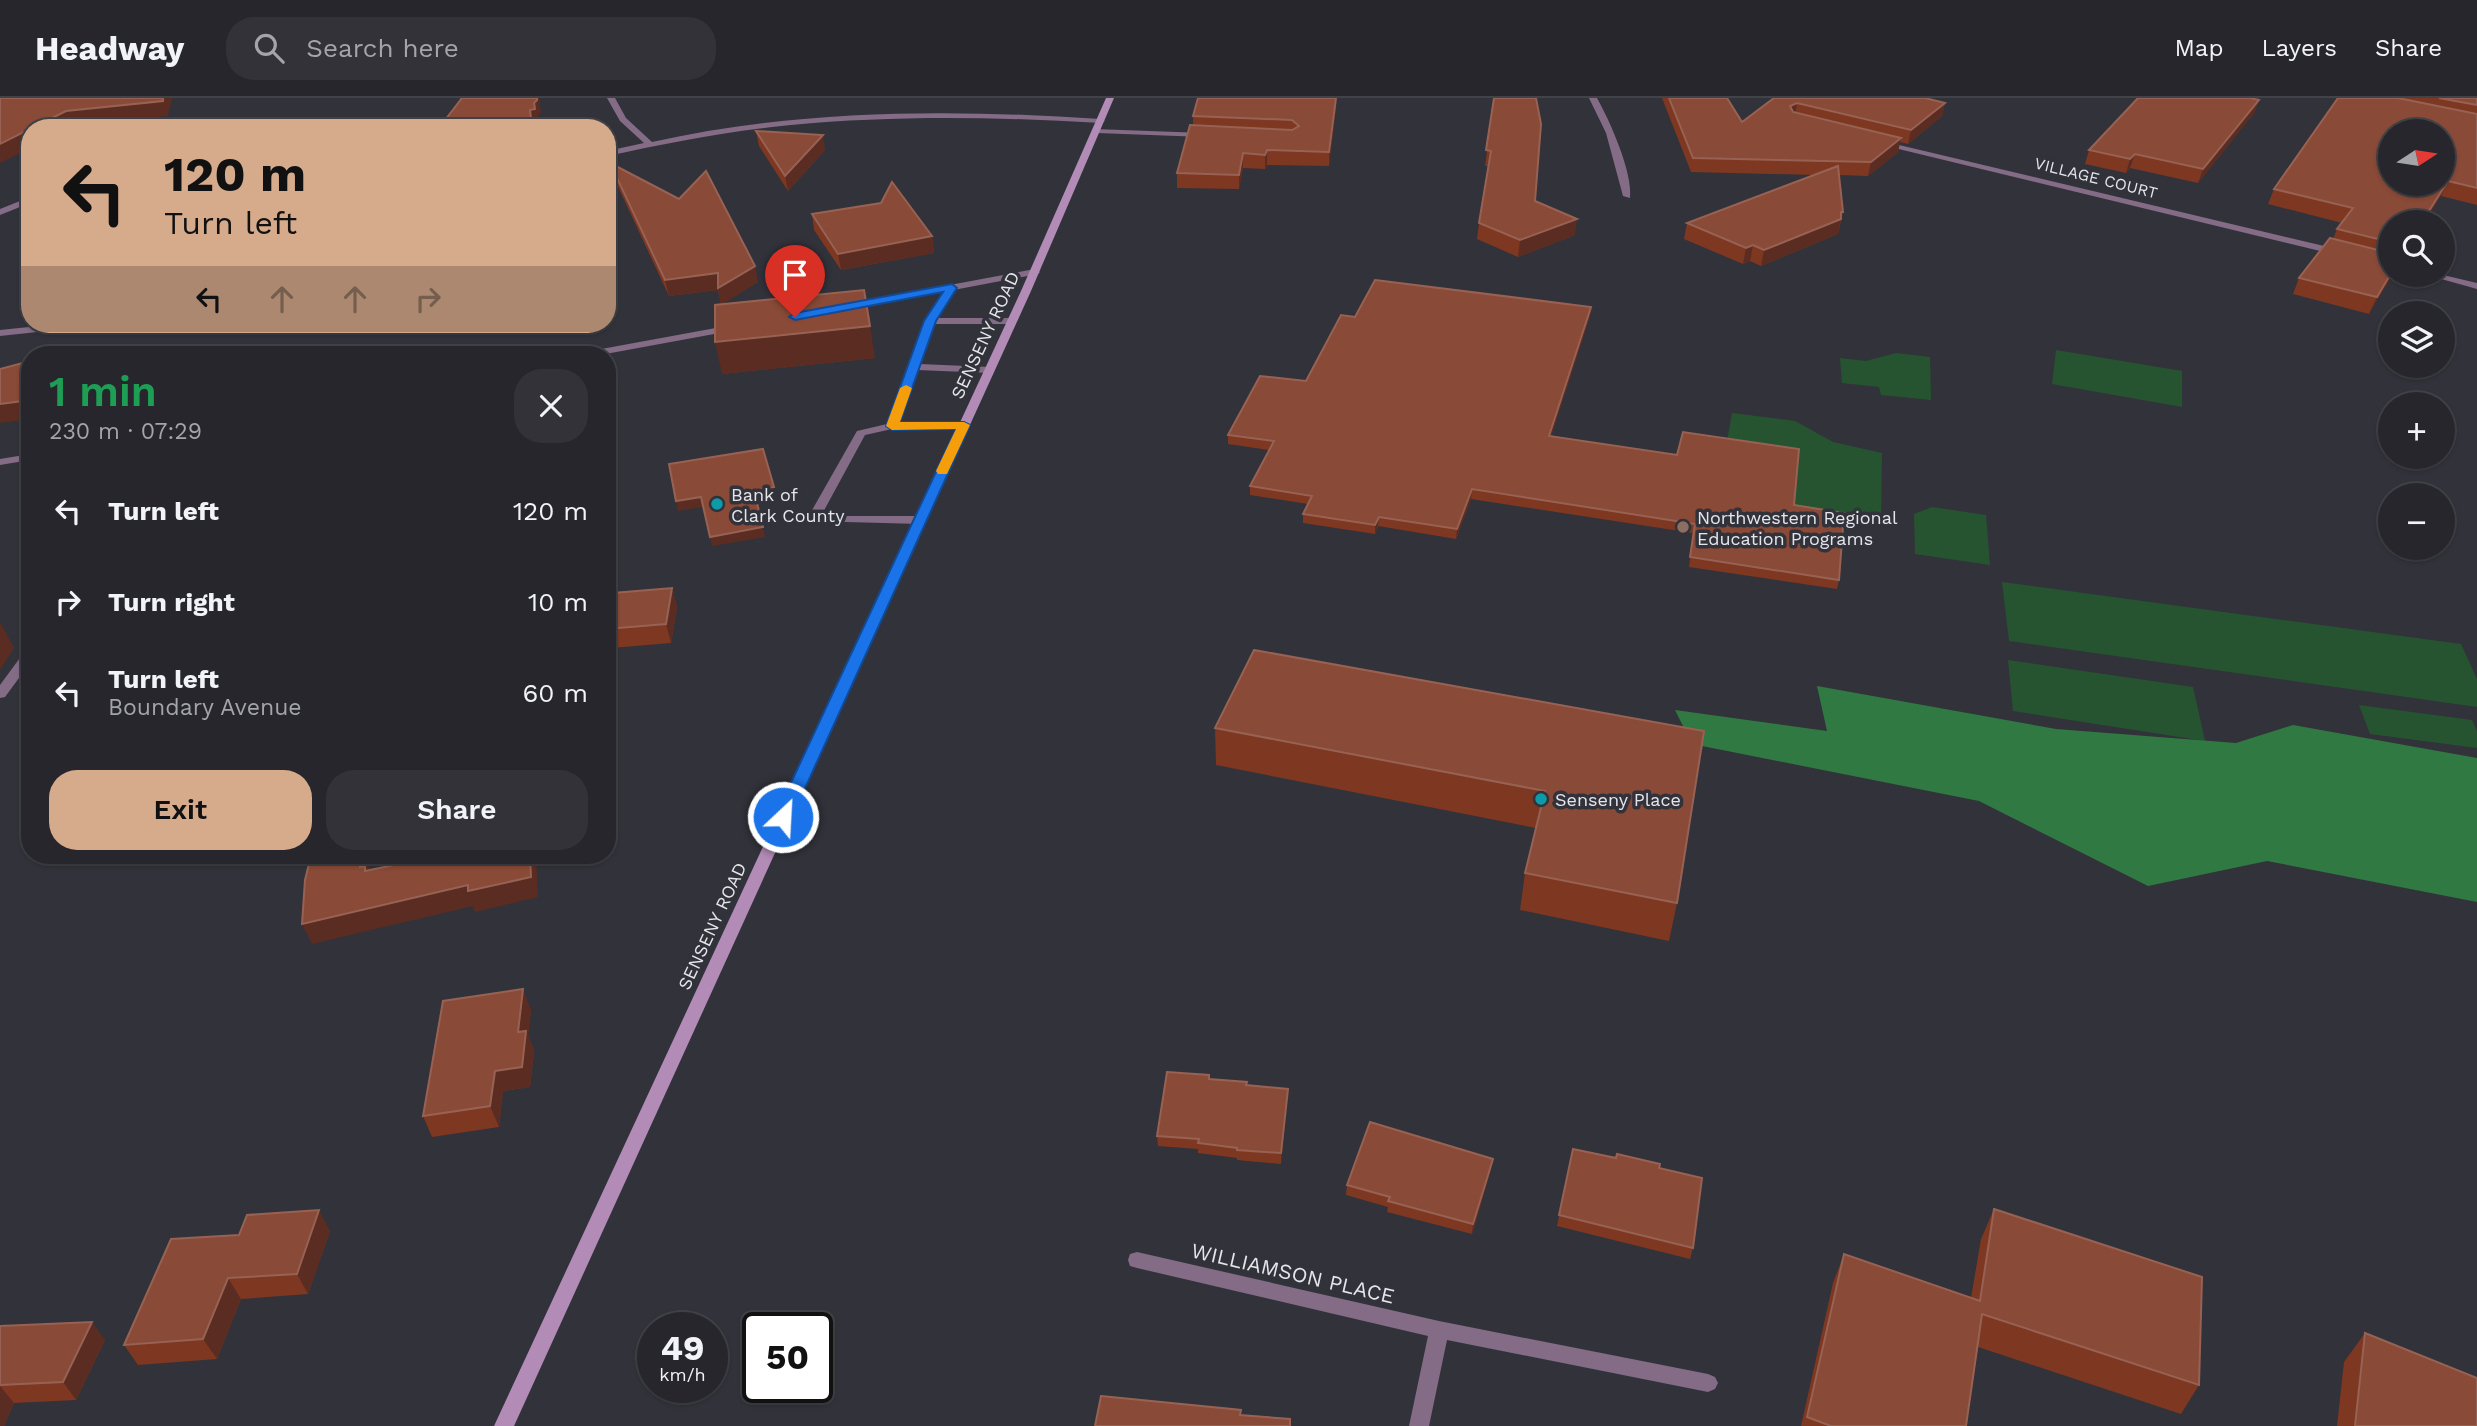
<!DOCTYPE html>
<html lang="en">
<head>
<meta charset="utf-8">
<style>
  body { margin:0; font-family:"Work Sans",sans-serif; background:#323238; color:#f1f3f6; height:100vh; display:flex; flex-direction:column; font-size:26px; white-space:nowrap }
  * { box-sizing:border-box; margin:0 }
  p { font-size:23px; color:#a4a5a9 }
  .icon { flex:none; width:38px; height:38px; fill:none; stroke:currentColor; stroke-width:2; stroke-linecap:round; stroke-linejoin:round }
  .map { position:relative; flex:1; overflow:hidden }
  .side { position:absolute; left:21px; top:248px; width:595px; height:518px; display:flex; flex-direction:column; background:#26262c; border-radius:28px; box-shadow:0 2px 5px #0004,0 0 0 2px #424348 }
  .side>* { flex:none }
  .banner { position:absolute; left:21px; top:21px; width:595px; height:214px; border-radius:28px; box-shadow:0 2px 5px #0004,0 0 0 2px #424348; background:#d6ab8b; color:#111; overflow:hidden }
  .needle { width:46px; rotate:78deg }
  .controls { position:absolute; left:2378px; top:21px; display:grid; gap:14px }
  .controls a { display:grid; place-items:center; width:77px; height:77px; border-radius:50%; background:#26262c; box-shadow:0 2px 5px #0004,0 0 0 2px #424348; font-size:35px }
  .speed { position:absolute; left:637px; top:1214px; display:flex; gap:14px; font-size:35px; font-weight:700; text-align:center }
  .speed>* { display:grid; place-content:center; width:91px; height:91px; border-radius:50%; background:#26262c; box-shadow:0 2px 5px #0004,0 0 0 2px #424348; line-height:1 }
  .speed small { font-size:18px; font-weight:400 }
  .speed .limit { border:4px solid #111; border-radius:10px; background:#fff; color:#111 }
  .pin { position:absolute; display:grid; place-items:center; width:60px; height:60px; color:#fff; margin:-72px -30px; border-radius:50% 50% 50% 0; rotate:-45deg; box-shadow:0 0 7px #0007 }
  .pin .icon { rotate:45deg }
  .me { position:absolute; width:77px; margin:-38px; rotate:25deg; stroke-linejoin:round; filter:drop-shadow(0 0 5px #0008) }
  .turn { display:flex; align-items:center; gap:24px; height:147px; padding:0 28px; font-size:32px }
  .turn .icon { width:91px; height:91px; stroke-width:2.5 }
  .turn b { display:block; font-size:49px; line-height:60px }
  .lanes { display:flex; align-items:center; height:66px; padding:0 28px; background:#0003; justify-content:center; gap:35px; direction:ltr }
  .lanes .off { opacity:.35 }
  .round { display:grid; place-items:center; flex:none; width:74px; height:74px; border-radius:28px; background:#323238 }
  .headline { display:flex; align-items:center; justify-content:space-between; height:119px; padding:0 28px }
  h1 { font-size:42px; font-weight:600; line-height:52px; color:#1e9e55 }
  .action { display:flex; gap:14px; margin-top:auto; padding:14px 28px }
  .action a { flex:1; height:80px; border-radius:28px; background:#d6ab8b; color:#111; font-size:28px; font-weight:600; line-height:80px; text-align:center }
  .action a+a { background:#323238; color:#f1f3f6 }
  ul { padding:0; list-style:none }
  li { display:flex; align-items:center; gap:21px; height:91px; padding:0 28px }
  li div { flex:1 }
  li b { display:block; font-size:26px }
  li em { font-style:normal }
  header { display:flex; align-items:center; gap:42px; box-sizing:border-box; height:98px; padding:0 35px; background:#26262c; border-bottom:2px solid #424348 }
  header strong { font-size:33px }
  nav { display:flex; gap:38px; margin-inline-start:auto; font-size:24px }
  .search { width:490px; height:63px; background:#323238; display:flex; align-items:center; gap:18px; box-sizing:border-box; padding:0 24px; border-radius:28px; color:#a4a5a9; font-size:26px }
  .map>svg:first-child { display:block }
  .green { fill:#265430 }
  .forest { fill:#317942 }
  .lines { fill:none; stroke-linecap:round; stroke-linejoin:round }
  .service { fill:#846c87; fill-rule:evenodd }
  .minor { fill:#846c87; fill-rule:evenodd }
  .secondary { fill:#b28bb7; fill-rule:evenodd }
  .wall { fill:#7e3721 }
  .shaded-wall { fill:#5b2d22 }
  .building { fill:#894a37; stroke:#976253; stroke-width:2; fill-rule:evenodd }
  .route { fill:#1a73e8; stroke:#114b97; stroke-width:2 }
  .slow { fill:#f59e0b }
  .culture-dot { fill:#0f9aa8; stroke:#32323b; stroke-width:2.5 }
  .education-dot { fill:#8d6e63; stroke:#32323b; stroke-width:2.5 }
  .labels { text-anchor:middle; dominant-baseline:central; stroke-width:7; stroke-linejoin:round; paint-order:stroke }
  .far-street-label { font-size:16px; fill:#e5e5eb; stroke:#32323b }
  .street-label { font-size:18px; fill:#e5e5eb; stroke:#32323b }
  .poi-label { font-size:18px; fill:#e5e5eb; stroke:#32323b; text-anchor:start }
  .near-street-label { font-size:21px; fill:#e5e5eb; stroke:#32323b }
</style>
</head>
<body>
<header>
<strong>Headway</strong>
<div class="search"><svg class="icon" aria-label="search" viewBox="0 0 24 24"><circle cx="10" cy="10" r="6"/><path d="M15 15l6 6"/></svg>Search here</div>
<nav><a>Map</a><a>Layers</a><a>Share</a></nav>
</header>
<div class="map">
<svg width="2477" height="1328" viewBox="0 0 2477 1328">
  <rect width="100%" height="100%" fill="#32323b"/>
  <g class="green">
    <path d="M2056 252 2182 273V309L2052 286Z"/>
    <path d="M1896 255 1930 259 1931 302 1881 297 1879 289 1842 285 1840 260 1866 263Z"/>
    <path d="M1732 315 1795 323 1833 344 1882 355 1881 429 1792 417 1726 349Z"/>
    <path d="M1932 409 1986 417 1990 467 1915 456 1914 416Z"/>
    <path d="M2002 484 2461 546 2477 581V609L2009 543Z"/>
    <path d="M2008 562 2193 589 2205 643 2013 613Z"/>
    <path d="M2359 607 2472 622 2477 633V650L2370 636Z"/>
  </g>
  <path class="forest" d="M1817 588 2056 631 2236 645 2293 627 2477 660V804L2267 763 2148 788 1979 703 1692 646 1675 612 1827 633Z"/>
  <g class="lines">
    <g class="service">
      <path d="M1094 31 1204 35 1208 37 1204 39 1097 35H1094Z"/>
      <path d="M952 187 957 190 937 220H1012L1017 223 1012 226H934L920 266 990 269 995 272 990 275 917 272 899 325H964L969 328 964 331H892L865 337 821 418H920L926 422 920 426 809 423 807 421 857 333 887 326 925 223 949 188Z"/>
      <path d="M30 552V565L5 599 0 600V587L25 553Z"/>
    </g>
    <g class="minor">
      <path d="M607 0H615L626 20 652 44C800 11 951 11 1101 21L1105 23 1101 25C998 19 895 17 791 27 729 33 668 45 607 58V53L644 45 620 23Z"/>
      <path d="M1589 0H1597C1610 23 1633 75 1630 100L1623 98 1606 35Z"/>
      <path d="M1878 42 2341 152 2346 155 2341 158 1878 46Z"/>
      <path d="M30 99V105L0 117V111Z"/>
      <path d="M1035 171 1040 174 1038 176 848 212 843 209 848 206Z"/>
      <path d="M2427 177H2443L2477 185V191Z"/>
      <path d="M58 226H89L84 229 0 238V232Z"/>
      <path d="M732 227 736 228V232L600 257H580L585 254Z"/>
      <path d="M30 356V362L0 367V361Z"/>
      <path d="M1137 1154 1439 1223 1708 1276 1715 1279 1718 1285 1715 1291 1708 1294 1447 1242 1429 1328H1409L1428 1238 1137 1170 1130 1168 1128 1162 1130 1156Z"/>
    </g>
    <path class="secondary" d="M1106 0H1114L1031 193 514 1328H494L1021 193Z"/>
  </g>
  <g class="wall">
    <path d="M1494 0 1535 103 1575 137 1518 159 1477 141 1479 125 1488 68H1485Z"/>
    <path d="M1662 0H1727L1742 24 1774 0 1945 5 1942 18 1908 46 1900 44 1898 54 1868 78 1839 77 1843 114 1838 136 1761 168 1750 163 1743 166 1684 141 1687 125 1815 77 1691 74Z"/>
    <path d="M2338 0H2477V107L2441 98 2390 124V177L2369 216 2293 196 2299 180 2333 141 2337 131 2342 125 2268 106 2274 91Z"/>
    <path d="M2259 2 2254 15 2198 85 2130 70 2126 75 2085 66 2089 52Z"/>
    <path d="M1336 9 1329 68 1267 67 1265 71 1243 70 1239 91 1177 90V75L1193 28V18Z"/>
    <path d="M756 33 825 52 788 93 759 48Z"/>
    <path d="M610 65 758 184 722 206 875 260 722 276 721 206 718 192 669 198 614 80Z"/>
    <path d="M812 116 932 138 934 155 841 172 814 132Z"/>
    <path d="M1591 209 1590 218 1551 338 1794 407 1839 482 1837 491 1689 469 1693 435 1471 401 1456 441 1378 428 1375 436 1303 425V416L1308 406 1250 397V388L1269 352 1228 346V337L1306 283 1355 219Z"/>
    <path d="M672 490 677 509 671 545 611 550 607 538V521Z"/>
    <path d="M1215 630 1704 633 1677 805 1669 843 1520 812 1525 775 1536 730 1216 667Z"/>
    <path d="M531 912 528 937 534 953 530 989 503 993 499 1029 432 1039 423 1018Z"/>
    <path d="M1209 981 1247 984V987L1288 991 1281 1066 1237 1062V1060L1198 1055V1051L1158 1048 1157 1038Z"/>
    <path d="M1573 1051 1659 1070 1693 1150 1690 1161 1557 1128Z"/>
    <path d="M1491 1071 1472 1136 1387 1114 1388 1109 1346 1097 1347 1087Z"/>
    <path d="M1994 1111 2199 1287 2181 1316 1978 1249 1966 1328H1801L1833 1185 1844 1156 1971 1200 1981 1141Z"/>
    <path d="M330 1133 308 1196 241 1201 217 1261 138 1267 124 1247 239 1137Z"/>
    <path d="M0 1228 105 1242 76 1302 14 1305 4 1328H0Z"/>
    <path d="M2365 1235 2477 1328H2337L2344 1264Z"/>
  </g>
  <g class="shaded-wall">
    <path d="M163 0H172L168 18 73 28 69 30H32L66 13Z"/>
    <path d="M537 0H539L541 15 538 18 539 25 534 26V30H531L530 12Z"/>
    <path d="M1337 0 1336 9 1329 68V54Z"/>
    <path d="M2259 2 2254 15 2198 85 2203 71Z"/>
    <path d="M1797 5 1795 18 1790 8Z"/>
    <path d="M1945 5 1942 18 1908 46 1911 32Z"/>
    <path d="M498 26 499 30H465Z"/>
    <path d="M30 31V50L0 65V46Z"/>
    <path d="M823 37 825 52 788 93 785 78Z"/>
    <path d="M1901 40 1898 54 1868 78 1871 64Z"/>
    <path d="M1267 52V67L1265 71V57Z"/>
    <path d="M1243 55V70L1239 91V77Z"/>
    <path d="M2135 56 2130 70 2126 75 2130 61Z"/>
    <path d="M2448 83 2441 98 2425 124H2422Z"/>
    <path d="M1577 121 1575 137 1518 159 1520 142Z"/>
    <path d="M1841 121 1838 136 1761 168 1764 152Z"/>
    <path d="M932 138 934 155 841 172 838 156Z"/>
    <path d="M1753 147 1750 163 1743 166 1746 150Z"/>
    <path d="M755 168 758 184 721 207 718 192 669 198 665 182 718 175Z"/>
    <path d="M2390 177H2393L2369 216 2377 199Z"/>
    <path d="M1591 209 1590 218 1548 347 1549 338Z"/>
    <path d="M870 228 875 260 722 276 715 244Z"/>
    <path d="M30 302V321L0 325V306Z"/>
    <path d="M774 389 775 399 756 402 754 393Z"/>
    <path d="M1472 391 1471 401 1456 441 1457 431Z"/>
    <path d="M701 399 703 409 678 413 676 403Z"/>
    <path d="M1379 419 1378 428 1375 436V427Z"/>
    <path d="M763 429 765 439 712 448 710 439Z"/>
    <path d="M672 490 677 509 671 545 666 526Z"/>
    <path d="M0 524 14 550 0 572Z"/>
    <path d="M360 758H367L369 761V777L360 769Z"/>
    <path d="M530 758H536L538 799 475 814 473 808 312 846 302 826Z"/>
    <path d="M523 891 531 912 528 937 534 953 530 989 503 993 499 1029 490 1008 495 973 518 934Z"/>
    <path d="M1288 991 1287 1001 1281 1066V1055Z"/>
    <path d="M1493 1061 1491 1071 1472 1136 1473 1126Z"/>
    <path d="M319 1112 330 1133 308 1196 297 1176Z"/>
    <path d="M228 1180 241 1201 217 1261 203 1241Z"/>
    <path d="M92 1224 105 1242 76 1302 63 1284Z"/>
    <path d="M0 1288 14 1305 4 1328H0Z"/>
  </g>
  <g class="building">
    <path d="M0 0H163V3L66 13 32 30H30V31L0 46Z"/>
    <path d="M462 0H537V2L534 5 535 11 530 12 532 30H498V26L465 30H439Z"/>
    <path d="M1198 0H1336L1329 54 1267 52 1265 57 1243 55 1239 77 1177 75 1190 27 1292 32 1299 28 1292 22 1193 18Z"/>
    <path d="M1494 0H1536L1541 26 1535 103 1577 121 1520 142 1479 125 1491 53 1486 52Z"/>
    <path d="M1669 0H1727L1742 24 1774 0H1925L1945 5 1911 32 1797 5 1790 8 1793 14 1901 40 1871 64 1693 60Z"/>
    <path d="M2138 0H2250L2259 2 2203 71 2135 56 2130 61 2089 52Z"/>
    <path d="M2338 0H2398L2477 16V90L2448 83 2422 124H2390V144L2337 131 2353 110 2274 91ZM2390 33H2443V86H2390Z"/>
    <path d="M2439 0H2477V7Z"/>
    <path d="M756 33 823 37 785 78Z"/>
    <path d="M610 65 679 101 706 73 755 168 718 190V175L665 182Z"/>
    <path d="M1838 68 1843 114H1841V121L1764 152 1753 147 1746 150 1687 125Z"/>
    <path d="M892 84 932 138 838 156 812 116 881 105Z"/>
    <path d="M2330 140 2390 155V177L2377 199 2299 180Z"/>
    <path d="M1375 182 1591 209 1549 338 1677 357 1683 334 1799 351 1794 407 1844 415 1839 482 1690 459 1695 426 1472 391 1457 431 1379 419 1375 427 1303 416 1312 398 1250 388 1274 343 1228 337 1260 278 1306 283 1341 217 1355 219Z"/>
    <path d="M864 192 870 228 715 244V207Z"/>
    <path d="M30 263V302L0 306V271Z"/>
    <path d="M763 351 774 389 754 393 763 429 710 439 701 399 676 403 669 366Z"/>
    <path d="M672 490 666 526 607 531V521L613 495Z"/>
    <path d="M1254 552 1704 633 1677 805 1525 775 1545 693 1215 630Z"/>
    <path d="M311 758H360V769L365 768V773L437 758H530L531 779 468 793V787L302 826 305 782Z"/>
    <path d="M523 891 518 934 526 933 522 969 495 973 490 1008 423 1018 443 903Z"/>
    <path d="M1167 974 1209 977V981L1247 984 1246 987 1288 991 1281 1055 1237 1052V1050L1198 1045 1199 1041 1157 1038Z"/>
    <path d="M1370 1024 1493 1061 1473 1126 1388 1103 1390 1099 1347 1087Z"/>
    <path d="M1573 1051 1616 1060 1617 1056 1660 1066 1659 1070 1702 1080 1693 1150 1559 1117Z"/>
    <path d="M1994 1111 2202 1179 2199 1287 1982 1216 1966 1328H1831L1807 1319 1844 1156 1980 1203Z"/>
    <path d="M319 1112 297 1176 228 1180 203 1241 124 1247 171 1141 239 1137 247 1117Z"/>
    <path d="M92 1224 63 1284 0 1287V1228Z"/>
    <path d="M2365 1235 2477 1280V1328H2355Z"/>
    <path d="M1101 1298 1241 1312 1240 1317 1290 1321V1328H1095Z"/>
  </g>
  <path class="route" d="M952 186 957 190 936 223 900 324H964L970 327 792 719 783 725 778 723 775 719 956 331 892 332 886 328 924 223 943 194 795 222 789 219 795 215Z"/>
  <path class="slow" d="M906 287 912 290 900 324H964L970 327 947 376H938L936 373 956 331 892 332 886 328 900 290Z"/>
  <g class="culture-dot">
    <circle cx="717" cy="406" r="7"/>
    <circle cx="1541" cy="701" r="7"/>
  </g>
  <circle class="education-dot" cx="1683" cy="429" r="7"/>
  <g class="labels">
    <g class="far-street-label">
      <text transform="translate(2096 80) rotate(14)">VILLAGE COURT</text>
    </g>
    <g class="street-label">
      <text transform="translate(985 237) rotate(-65)">SENSENY ROAD</text>
      <text transform="translate(712 828) rotate(-65)">SENSENY ROAD</text>
    </g>
    <g class="poi-label">
      <text x="731" y="396">Bank of<tspan x="731" dy="21">Clark County</tspan></text>
      <text x="1697" y="419">Northwestern Regional<tspan x="1697" dy="21">Education Programs</tspan></text>
      <text x="1555" y="701">Senseny Place</text>
    </g>
    <g class="near-street-label">
      <text transform="translate(1293 1175) rotate(13)">WILLIAMSON PLACE</text>
    </g>
  </g>
</svg>
<div class="controls">
<a><svg class="needle" viewBox="-14 -14 28 28"><path d="M0-13l5 13h-10z" fill="#e53935"/><path d="M0 13l5-13h-10z" fill="#a4a5a9"/></svg></a>
<a><svg class="icon" aria-label="search" viewBox="0 0 24 24"><circle cx="10" cy="10" r="6"/><path d="M15 15l6 6"/></svg></a>
<a><svg class="icon" aria-label="layers" viewBox="0 0 24 24"><path d="M12 4l9 5-9 5-9-5zM3 14l9 5 9-5"/></svg></a>
<a>+</a>
<a>−</a>
</div>
<div class="speed"><div>49<small>km/h</small></div><div class="limit">50</div></div>
<div class="pin" style="left:795px;top:219px;background:#d93025"><svg class="icon" aria-label="arrive" viewBox="0 0 24 24"><path d="M6 21V4h12l-3 4 3 4H6"/></svg></div>
<svg class="me" style="left:783px;top:719px" viewBox="-20 -20 40 40"><circle r="17" fill="#1a73e8" stroke="#fff" stroke-width="3"/><path d="M0-11L8 9 0 5-8 9z" fill="#fff"/></svg>
<div class="banner">
<div class="turn"><svg class="icon" aria-label="left" viewBox="0 0 24 24"><path d="M17 20v-9H6M10 6l-5 5 5 5"/></svg><div><b>120 m</b>Turn left</div></div>
<div class="lanes"><svg class="icon" aria-label="left" viewBox="0 0 24 24"><path d="M17 20v-9H6M10 6l-5 5 5 5"/></svg><svg class="icon off" aria-label="ahead" viewBox="0 0 24 24"><path d="M12 20V5M6 11l6-6 6 6"/></svg><svg class="icon off" aria-label="ahead" viewBox="0 0 24 24"><path d="M12 20V5M6 11l6-6 6 6"/></svg><svg class="icon off" aria-label="right" viewBox="0 0 24 24"><path d="M7 20v-9h11M14 6l5 5-5 5"/></svg></div>
</div>
<section class="side">
<div class="headline"><div><h1>1 min</h1><p>230 m · 07:29</p></div><a class="round"><svg class="icon" aria-label="close" viewBox="0 0 24 24"><path d="M6 6l12 12M18 6L6 18"/></svg></a></div>
<ul>
<li><svg class="icon" aria-label="left" viewBox="0 0 24 24"><path d="M17 20v-9H6M10 6l-5 5 5 5"/></svg><div><b>Turn left</b></div><em>120 m</em></li>
<li><svg class="icon" aria-label="right" viewBox="0 0 24 24"><path d="M7 20v-9h11M14 6l5 5-5 5"/></svg><div><b>Turn right</b></div><em>10 m</em></li>
<li><svg class="icon" aria-label="left" viewBox="0 0 24 24"><path d="M17 20v-9H6M10 6l-5 5 5 5"/></svg><div><b>Turn left</b><p>Boundary Avenue</p></div><em>60 m</em></li>
</ul>
<div class="action"><a>Exit</a><a>Share</a></div>
</section>
</div>
</body>
</html>
